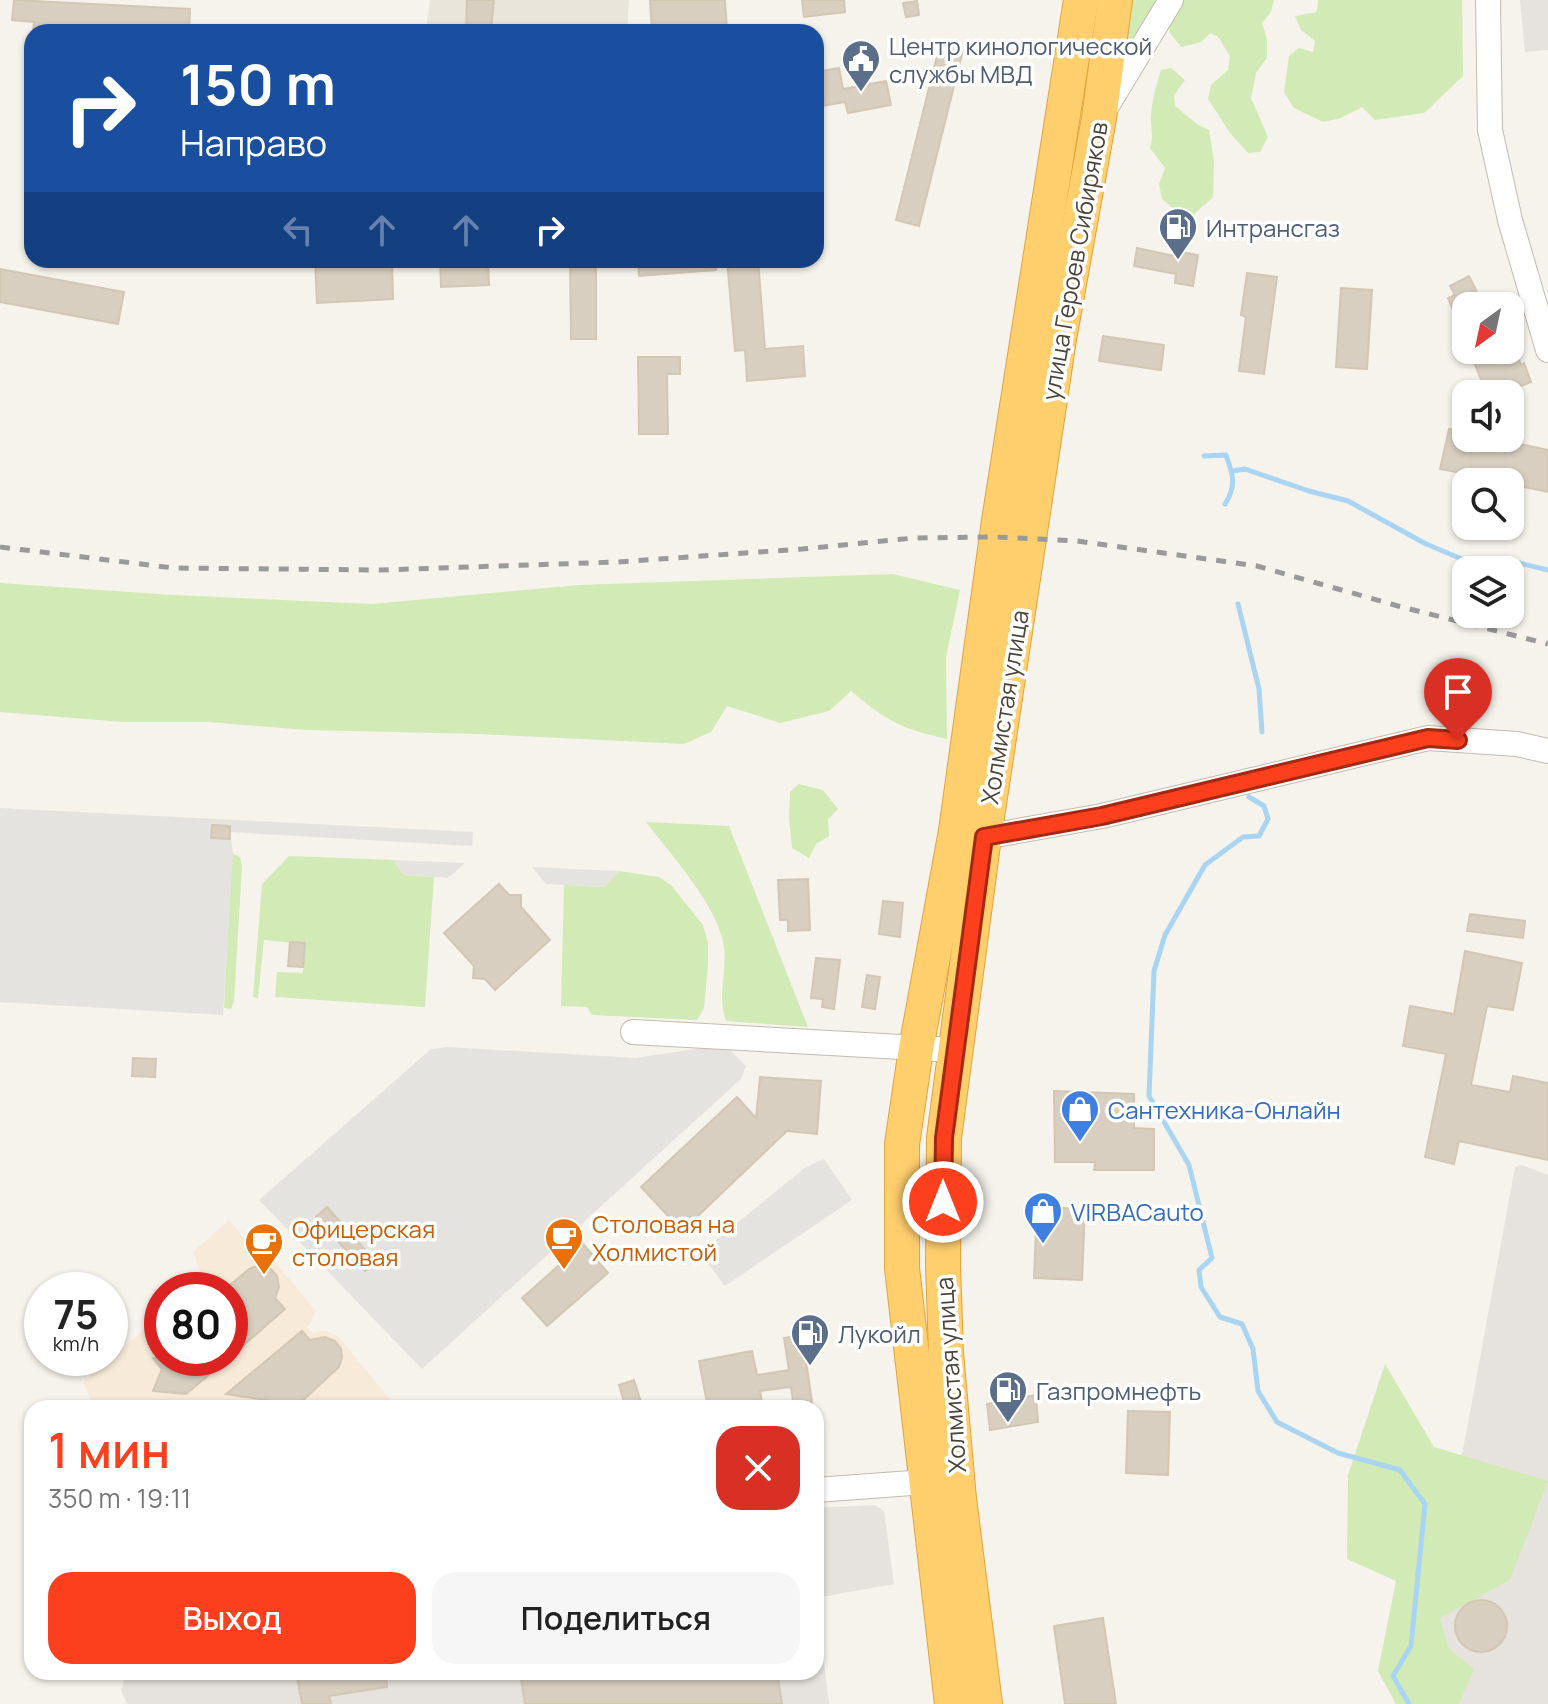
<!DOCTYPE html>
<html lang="ru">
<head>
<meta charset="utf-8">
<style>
  body { margin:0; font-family:Manrope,sans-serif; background:#f6f6f6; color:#222; height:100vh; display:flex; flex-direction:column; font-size:30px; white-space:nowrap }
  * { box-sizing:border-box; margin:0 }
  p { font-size:26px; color:#767676 }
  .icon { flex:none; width:44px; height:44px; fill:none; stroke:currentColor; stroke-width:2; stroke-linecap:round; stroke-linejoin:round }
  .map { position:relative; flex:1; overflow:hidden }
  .side { position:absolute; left:24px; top:1400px; width:800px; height:280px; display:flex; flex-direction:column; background:#fff; border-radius:24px; box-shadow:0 2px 6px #0004 }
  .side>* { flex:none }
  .guide { position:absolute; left:24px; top:24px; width:800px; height:244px; border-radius:24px; box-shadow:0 2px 6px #0004; background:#1a4fa0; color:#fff; overflow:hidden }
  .needle { width:52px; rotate:213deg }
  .fabs { position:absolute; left:1452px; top:292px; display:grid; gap:16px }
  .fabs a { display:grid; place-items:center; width:72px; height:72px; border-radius:16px; background:#fff; box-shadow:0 2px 6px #0004; font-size:40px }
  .speed { position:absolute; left:24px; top:1272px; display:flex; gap:16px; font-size:40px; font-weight:700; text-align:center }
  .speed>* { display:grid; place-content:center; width:104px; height:104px; border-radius:50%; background:#fff; box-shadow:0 2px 6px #0004; line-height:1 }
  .speed small { font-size:20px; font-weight:400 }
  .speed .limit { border:12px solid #d22; background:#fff; color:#111 }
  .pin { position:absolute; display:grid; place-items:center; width:68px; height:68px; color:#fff; margin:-82px -34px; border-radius:50% 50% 50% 0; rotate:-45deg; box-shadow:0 0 8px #0007 }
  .pin .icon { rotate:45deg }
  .me { position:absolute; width:88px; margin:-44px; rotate:0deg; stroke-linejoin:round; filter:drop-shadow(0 0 6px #0008) }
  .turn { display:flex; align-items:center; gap:28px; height:168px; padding:0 24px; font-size:36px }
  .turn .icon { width:104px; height:104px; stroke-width:2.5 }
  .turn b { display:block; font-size:56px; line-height:68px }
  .lanes { display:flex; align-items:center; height:76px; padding:0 24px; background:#0003; justify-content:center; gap:40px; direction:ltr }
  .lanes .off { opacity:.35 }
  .round { display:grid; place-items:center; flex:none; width:84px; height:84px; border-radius:24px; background:#f6f6f6 }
  .overview { display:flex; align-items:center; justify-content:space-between; height:136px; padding:0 24px }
  h1 { font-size:48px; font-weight:600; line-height:60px; color:#fc3f1d }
  .button { display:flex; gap:16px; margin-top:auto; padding:16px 24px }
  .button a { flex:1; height:92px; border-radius:24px; background:#fc3f1d; color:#fff; font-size:32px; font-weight:600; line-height:92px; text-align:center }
  .button a+a { background:#f6f6f6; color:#222 }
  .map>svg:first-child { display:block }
  .residential { fill:#eae5da }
  .commercial { fill:#f7ead8 }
  .industrial { fill:#e6e2dd }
  .green { fill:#d2eab5 }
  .parking { fill:#e5e3e0 }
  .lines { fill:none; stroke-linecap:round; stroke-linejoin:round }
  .stream { stroke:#a9d4f2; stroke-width:5 }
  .building { fill:#d8cfc1; stroke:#d3c7b4; stroke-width:2 }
  .minor-casing { stroke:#c2bbae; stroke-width:26 }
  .highway-casing { stroke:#e0a43c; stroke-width:36 }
  .minor { stroke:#fff; stroke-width:24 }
  .highway { stroke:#ffcf6e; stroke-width:34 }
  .rail { stroke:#9a9a9a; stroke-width:5; stroke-dasharray:10 10; stroke-linecap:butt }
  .route-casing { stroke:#a42913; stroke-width:20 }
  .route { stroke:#fc3f1d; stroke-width:14 }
  .labels { text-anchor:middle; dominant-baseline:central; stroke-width:7; stroke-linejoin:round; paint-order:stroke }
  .service-label { font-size:24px; fill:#4e5e75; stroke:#fff; text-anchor:start }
  .street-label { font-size:24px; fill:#4b4439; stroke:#fff }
  .shop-label { font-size:24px; fill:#366cbe; stroke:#fff; text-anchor:start }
  .food-label { font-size:24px; fill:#c56008; stroke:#fff; text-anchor:start }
</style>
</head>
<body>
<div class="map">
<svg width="1548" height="1704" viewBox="0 0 1548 1704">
  <rect width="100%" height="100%" fill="#f6f3ec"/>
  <path class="residential" d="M430 0H629L627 32H426Z"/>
  <path class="commercial" d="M229 1220 249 1244 261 1245 316 1311 307 1328 313 1333 325 1331 338 1336 397 1408H95L83 1382 162 1314V1358H230V1290H190L203 1278 193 1252Z"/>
  <g class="industrial">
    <path d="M1520 0H1548V50L1525 52Z"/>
    <path d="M1522 1165 1548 1175V1704H1410L1467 1429 1515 1167Z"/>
    <path d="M875 1505 884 1511 894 1584 816 1598 829 1704H127L121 1690 127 1672H816V1508Z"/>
  </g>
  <g class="green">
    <path d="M1124 0H1160L1122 58Z"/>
    <path d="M1180 0H1274L1271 12 1262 23 1267 39V58L1256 73 1251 98 1268 137 1260 152 1248 153 1230 133 1208 99 1211 85 1228 70 1230 56 1218 37 1211 33 1201 42 1181 47 1170 33 1168 11Z"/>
    <path d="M1318 0H1462L1463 76 1424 113 1375 120 1362 107 1341 118 1323 122 1294 108 1284 92 1289 56 1299 48 1313 52 1315 41 1301 30 1295 16 1317 12Z"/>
    <path d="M1171 68 1185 80 1174 95 1175 106 1197 124 1209 130 1214 162 1213 197 1191 217 1174 209 1162 199 1159 184 1165 168 1150 148C1153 137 1152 133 1151 123 1150 108 1156 85 1161 70Z"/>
    <path d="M893 574 960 590 946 657 947 739C900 728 888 722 851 691L829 711 780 723 727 706 711 732 684 744 479 734 307 730 207 722H123L0 712V583L173 595 372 604 579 585Z"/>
    <path d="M799 784 823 790 838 809 828 819 829 836 816 844 809 858 792 848 789 819 790 792Z"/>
    <path d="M646 822 729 826 808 1027 726 1021C717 997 727 972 724 947 719 907 671 855 646 822Z"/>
    <path d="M232 853 240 857 242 866 234 1001 231 1009 224 1008Z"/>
    <path d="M289 856 393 860 404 875 434 877 425 1007 275 997 277 972 303 973 305 944 264 940 258 998 253 997 262 884Z"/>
    <path d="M619 871 659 877 671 885 703 925 708 943V964L704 1008 697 1020 592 1015 587 1007 561 1006 564 885 604 887Z"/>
    <path d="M1385 1364 1434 1447 1548 1481 1510 1580 1440 1618 1449 1649 1474 1669 1459 1704H1396L1378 1671 1396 1581 1347 1559 1348 1475Z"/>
  </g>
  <g class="parking">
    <path d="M0 808 473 832 472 846 230 832 233 855 223 1015 0 1002Z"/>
    <path d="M393 860 465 863 448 878 434 877 404 875Z"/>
    <path d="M532 867 619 871 604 887 546 884Z"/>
    <path d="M447 1047 636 1058 701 1048 729 1049 746 1066 741 1079 422 1369 259 1200 431 1049Z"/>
    <path d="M824 1159 852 1200 725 1286 700 1253 806 1167Z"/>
  </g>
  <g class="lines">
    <g class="stream">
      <path d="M1204 456 1226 455C1233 474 1237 486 1225 504"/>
      <path d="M1232 471 1245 469 1309 491 1348 501 1426 544 1469 562 1519 563 1548 570"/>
      <path d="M1238 604 1259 689 1262 732"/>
      <path d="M1249 797 1264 806 1268 819 1259 836 1243 837 1205 865 1165 935 1154 971 1149 1096 1189 1165 1212 1258 1199 1270 1201 1287 1220 1317 1242 1324 1253 1349 1258 1391 1277 1422 1338 1453 1400 1470 1425 1504 1411 1646 1393 1676 1409 1704"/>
    </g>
  </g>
  <g class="building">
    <path d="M14 0 190 9 189 31 33 32 34 22 12 20Z"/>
    <path d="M467 0H494L491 32H466Z"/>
    <path d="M650 0H725L727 32H652Z"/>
    <path d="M802 0H844L845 12 804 17Z"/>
    <path d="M917 1 919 15 906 17 903 3Z"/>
    <path d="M940 44 963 50 919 226 896 220Z"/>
    <path d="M839 68 843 89 886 81 891 105 848 113 845 102 816 107V72Z"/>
    <path d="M1137 248 1179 257 1180 252 1198 255 1193 286 1175 283 1176 274 1134 266Z"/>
    <path d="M315 260H392L393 299 317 303Z"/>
    <path d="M440 260H488L489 285 441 287Z"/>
    <path d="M570 260H596V339H571Z"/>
    <path d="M638 260H716V270L639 276Z"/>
    <path d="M727 260H758L765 349 803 346 805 376 747 381 745 350 735 351Z"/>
    <path d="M0 269 124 292 118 324 0 302Z"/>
    <path d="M1247 273 1277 277 1264 374 1239 371 1246 317 1241 315Z"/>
    <path d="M1469 276 1484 306H1466V341L1448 298 1455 295 1450 286Z"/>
    <path d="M1341 288 1372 290 1367 369 1336 367Z"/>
    <path d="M1103 336 1164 345 1161 370 1099 361Z"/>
    <path d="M1510 340 1521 365 1524 363 1531 382 1501 394H1487L1469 350H1506L1510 358Z"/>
    <path d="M638 357H680V374H667L668 434H639Z"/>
    <path d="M1449 429 1466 432V438H1492L1548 450V492L1510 484V482L1440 469Z"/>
    <path d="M212 825 230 826V839L211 838Z"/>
    <path d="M808 879 810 930 788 931V920H780L778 880Z"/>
    <path d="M499 884 509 895H521V907L550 940 495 990 485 979 473 978 474 966 444 933Z"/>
    <path d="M883 901 903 903 900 937 879 934Z"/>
    <path d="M1470 914 1525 921 1523 938 1467 931Z"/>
    <path d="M290 942 305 943 303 967 288 966Z"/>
    <path d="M1465 951 1522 963 1513 1010 1487 1006 1471 1085 1510 1092 1513 1076 1548 1083V1160L1459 1141 1454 1164 1425 1157 1446 1054 1403 1046 1410 1006 1454 1014Z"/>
    <path d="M816 958 840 960 834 1009 822 1007 823 999 811 998Z"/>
    <path d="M867 975 880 977 875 1009 862 1007Z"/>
    <path d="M133 1058 156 1059 155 1077 132 1076Z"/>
    <path d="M760 1077 821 1081 817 1134 787 1131 682 1231 641 1187 737 1097 756 1118Z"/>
    <path d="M1054 1091 1134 1094V1128L1154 1129V1170H1094L1095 1162H1055Z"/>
    <path d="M327 1207 376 1262 365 1271 316 1217Z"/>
    <path d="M1037 1207 1085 1209 1082 1280 1034 1278Z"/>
    <path d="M583 1244 608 1273 547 1326 522 1298Z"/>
    <path d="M259 1265 270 1268 277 1276 279 1287 275 1298 285 1309 230 1357V1285L249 1269Z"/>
    <path d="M302 1331 310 1340 325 1337 335 1341 341 1349 342 1358 339 1367 298 1405 226 1394Z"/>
    <path d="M802 1335 813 1408H794L791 1387 760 1391 763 1408H708L699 1361 752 1351 757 1375 789 1370 784 1338Z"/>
    <path d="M153 1358H229L186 1394 153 1391 162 1369Z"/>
    <path d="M634 1380 642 1405 626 1408 619 1385Z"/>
    <path d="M1036 1395 1038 1422 990 1430 987 1404Z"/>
    <path d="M1128 1411 1170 1412 1168 1475 1126 1473Z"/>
    <circle cx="1481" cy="1626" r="26"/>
    <path d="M1103 1618 1116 1704H1065L1054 1626Z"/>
    <path d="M296 1672H385L387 1687 329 1696 331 1704H302Z"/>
    <path d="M566 1672H777L782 1704H525L521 1679Z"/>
  </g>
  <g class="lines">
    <defs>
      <g id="minor">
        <path d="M1488 0 1490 130 1510 220 1548 350"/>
        <path d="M1105 109 1171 0"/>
        <path d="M984 837 1102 816 1428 738 1517 744 1548 751"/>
        <path d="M633 1032 955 1050"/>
        <path d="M816 1490 925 1482"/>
      </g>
      <g id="highway">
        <path d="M952 1704 902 1268V1144L916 1049 956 831 999 521 1081 0"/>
        <path d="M985 1704 959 1499 946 1353 943 1265 944 1138 984 837 1059 339 1099 118 1115 0"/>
      </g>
    </defs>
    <use href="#minor" class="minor-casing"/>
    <use href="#highway" class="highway-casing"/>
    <use href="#minor" class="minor"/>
    <use href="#highway" class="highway"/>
    <path class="rail" d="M0 547 174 568 381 570 617 562 802 549 914 538 995 537 1077 541 1257 566 1398 606 1548 644"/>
  </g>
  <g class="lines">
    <defs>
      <path id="route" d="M943 1202 944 1138 984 837 1102 816 1428 738 1458 740"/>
    </defs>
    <use href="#route" class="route-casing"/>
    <use href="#route" class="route"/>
  </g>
  <defs>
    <symbol id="civic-pin" viewBox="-11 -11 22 30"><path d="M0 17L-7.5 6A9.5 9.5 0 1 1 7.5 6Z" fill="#5c6f8a" stroke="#fff"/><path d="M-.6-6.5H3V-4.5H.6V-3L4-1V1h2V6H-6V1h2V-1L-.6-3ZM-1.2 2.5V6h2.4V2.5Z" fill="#fff"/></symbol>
    <symbol id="fuel-pin" viewBox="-11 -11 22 30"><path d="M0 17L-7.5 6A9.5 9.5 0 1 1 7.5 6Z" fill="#5c6f8a" stroke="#fff"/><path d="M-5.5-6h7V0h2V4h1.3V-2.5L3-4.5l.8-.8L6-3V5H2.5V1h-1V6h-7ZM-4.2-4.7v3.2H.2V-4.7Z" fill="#fff"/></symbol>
    <symbol id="shop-pin" viewBox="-11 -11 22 30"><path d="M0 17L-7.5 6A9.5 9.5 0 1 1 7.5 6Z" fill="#3f7fe0" stroke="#fff"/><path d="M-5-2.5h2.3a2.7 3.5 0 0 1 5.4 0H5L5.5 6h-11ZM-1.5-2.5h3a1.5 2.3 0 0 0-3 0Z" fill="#fff"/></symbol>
    <symbol id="cafe-pin" viewBox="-11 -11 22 30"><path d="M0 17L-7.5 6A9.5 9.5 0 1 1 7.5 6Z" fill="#e8710a" stroke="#fff"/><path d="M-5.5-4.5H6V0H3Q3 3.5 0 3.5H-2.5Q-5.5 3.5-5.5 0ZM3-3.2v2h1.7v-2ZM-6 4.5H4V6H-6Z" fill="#fff"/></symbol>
  </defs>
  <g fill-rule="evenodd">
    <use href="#civic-pin" x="839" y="37" width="44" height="60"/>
    <use href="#fuel-pin" x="1156" y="205" width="44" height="60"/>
    <use href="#shop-pin" x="1058" y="1087" width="44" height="60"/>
    <use href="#shop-pin" x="1021" y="1189" width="44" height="60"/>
    <use href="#cafe-pin" x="542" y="1215" width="44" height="60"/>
    <use href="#cafe-pin" x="242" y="1220" width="44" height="60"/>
    <use href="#fuel-pin" x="788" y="1311" width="44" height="60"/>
    <use href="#fuel-pin" x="986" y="1368" width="44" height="60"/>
  </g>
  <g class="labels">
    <g class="service-label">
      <text x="889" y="45">Центр кинологической<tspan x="889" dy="28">службы МВД</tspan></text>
      <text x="1206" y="227">Интрансгаз</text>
      <text x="838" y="1333">Лукойл</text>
      <text x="1036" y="1390">Газпромнефть</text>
    </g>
    <g class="street-label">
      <text transform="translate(1074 261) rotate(-80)">улица Героев Сибиряков</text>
      <text transform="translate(1004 707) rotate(-81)">Холмистая улица</text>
      <text transform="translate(950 1375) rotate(-94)">Холмистая улица</text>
    </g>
    <g class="shop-label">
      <text x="1108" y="1109">Сантехника-Онлайн</text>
      <text x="1071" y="1211">VIRBACauto</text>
    </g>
    <g class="food-label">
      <text x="592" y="1223">Столовая на<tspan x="592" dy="28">Холмистой</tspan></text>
      <text x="292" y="1228">Офицерская<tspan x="292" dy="28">столовая</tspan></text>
    </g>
  </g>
</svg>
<div class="fabs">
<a><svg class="needle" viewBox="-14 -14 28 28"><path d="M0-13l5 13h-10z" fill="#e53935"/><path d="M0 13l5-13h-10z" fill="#767676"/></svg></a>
<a><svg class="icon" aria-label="sound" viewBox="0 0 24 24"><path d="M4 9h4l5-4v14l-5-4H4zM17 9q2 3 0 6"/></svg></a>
<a><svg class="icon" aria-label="search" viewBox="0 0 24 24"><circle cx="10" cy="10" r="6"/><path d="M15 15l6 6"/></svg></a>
<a><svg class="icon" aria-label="layers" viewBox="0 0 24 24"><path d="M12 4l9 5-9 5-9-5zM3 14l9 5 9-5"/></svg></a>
</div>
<div class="speed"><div>75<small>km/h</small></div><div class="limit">80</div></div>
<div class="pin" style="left:1458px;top:740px;background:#d93025"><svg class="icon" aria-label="arrive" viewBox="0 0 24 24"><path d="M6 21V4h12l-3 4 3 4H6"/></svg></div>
<svg class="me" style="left:943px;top:1202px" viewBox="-20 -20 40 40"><circle r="17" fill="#fc3f1d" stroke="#fff" stroke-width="3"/><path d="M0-11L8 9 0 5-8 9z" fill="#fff"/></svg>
<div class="guide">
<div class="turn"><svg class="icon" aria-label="right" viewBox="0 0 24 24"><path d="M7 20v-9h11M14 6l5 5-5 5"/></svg><div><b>150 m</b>Направо</div></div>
<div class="lanes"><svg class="icon off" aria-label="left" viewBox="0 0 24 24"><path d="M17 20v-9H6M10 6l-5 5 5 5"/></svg><svg class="icon off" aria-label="ahead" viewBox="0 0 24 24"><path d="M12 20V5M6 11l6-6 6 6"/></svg><svg class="icon off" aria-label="ahead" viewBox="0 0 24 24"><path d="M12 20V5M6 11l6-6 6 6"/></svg><svg class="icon" aria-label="right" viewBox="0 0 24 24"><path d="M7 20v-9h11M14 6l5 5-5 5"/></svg></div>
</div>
<section class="side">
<div class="overview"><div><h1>1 мин</h1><p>350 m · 19:11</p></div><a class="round" style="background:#d93025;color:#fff"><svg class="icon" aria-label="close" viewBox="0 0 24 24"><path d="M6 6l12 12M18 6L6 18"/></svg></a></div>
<div class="button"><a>Выход</a><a>Поделиться</a></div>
</section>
</div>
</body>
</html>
